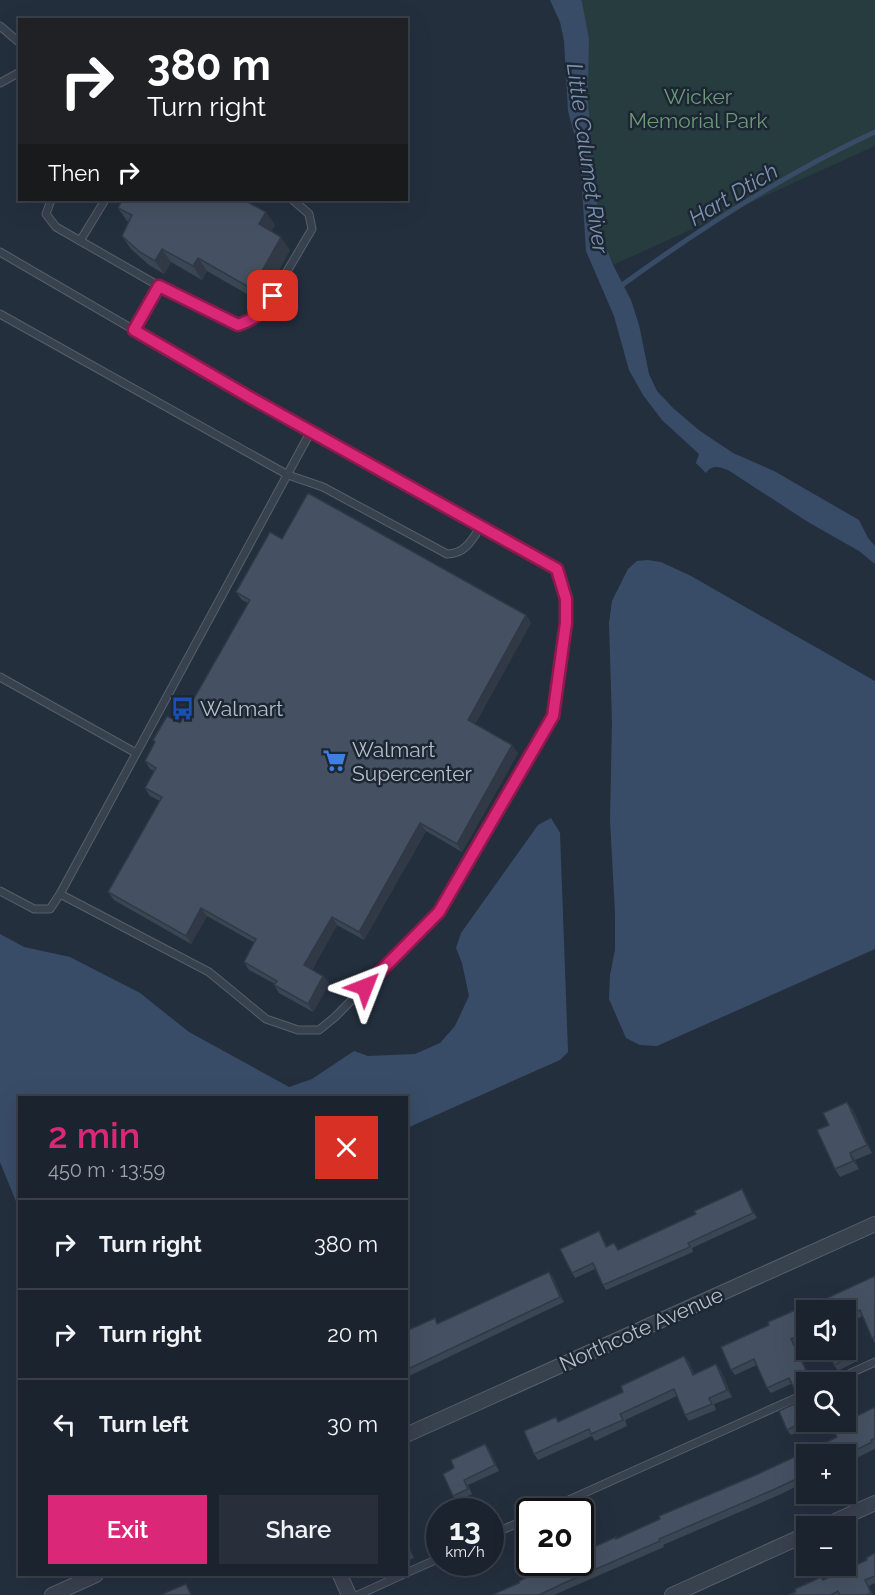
<!DOCTYPE html>
<html lang="en">
<head>
<meta charset="utf-8">
<style>
  body { margin:0; font-family:Raleway,sans-serif; background:#282f3a; color:#f1f3f6; height:100vh; display:flex; flex-direction:column; font-size:22px; white-space:nowrap }
  * { box-sizing:border-box; margin:0 }
  p { font-size:20px; color:#a0a4aa }
  .icon { flex:none; width:33px; height:33px; fill:none; stroke:currentColor; stroke-width:2; stroke-linecap:round; stroke-linejoin:round }
  .map { position:relative; flex:1; overflow:hidden }
  .details { position:absolute; left:18px; top:1096px; width:390px; height:480px; display:flex; flex-direction:column; background:#1b232e; border-radius:0px; box-shadow:0 6px 24px #0002,0 0 0 2px #39404a }
  .details>* { flex:none }
  .guide { position:absolute; left:18px; top:18px; width:390px; height:183px; border-radius:0px; box-shadow:0 6px 24px #0002,0 0 0 2px #39404a; background:#202124; color:#fff; overflow:hidden }
  .fabs { position:absolute; left:796px; top:1300px; display:grid; gap:12px }
  .fabs a { display:grid; place-items:center; width:60px; height:60px; border-radius:0px; background:#1b232e; box-shadow:0 6px 24px #0002,0 0 0 2px #39404a; font-size:30px }
  .speed { position:absolute; left:426px; top:1498px; display:flex; gap:12px; font-size:30px; font-weight:700; text-align:center }
  .speed>* { display:grid; place-content:center; width:78px; height:78px; border-radius:50%; background:#1b232e; box-shadow:0 6px 24px #0002,0 0 0 2px #39404a; line-height:1 }
  .speed small { font-size:15px; font-weight:400 }
  .speed .limit { border:3px solid #111; border-radius:9px; background:#fff; color:#111 }
  .pin { position:absolute; display:grid; place-items:center; width:51px; height:51px; color:#fff; margin:-26px; border-radius:12px; box-shadow:0 3px 9px #0006 }
  .me { position:absolute; width:66px; margin:-33px; rotate:45deg; stroke-linejoin:round; filter:drop-shadow(0 0 4px #0008) }
  .turn { display:flex; align-items:center; gap:21px; height:126px; padding:0 30px; font-size:27px }
  .turn .icon { width:78px; height:78px; stroke-width:2.5 }
  .turn b { display:block; font-size:42px; line-height:51px }
  .then { display:flex; align-items:center; height:57px; padding:0 30px; background:#0003; gap:12px; font-size:22px }
  .round { display:grid; place-items:center; flex:none; width:63px; height:63px; border-radius:0px; background:#282f3a }
  .overview { display:flex; align-items:center; justify-content:space-between; height:102px; padding:0 30px }
  h1 { font-size:36px; font-weight:600; line-height:45px; color:#db2777 }
  .primary-button { display:flex; gap:12px; margin-top:auto; padding:12px 30px }
  .primary-button a { flex:1; height:69px; border-radius:0px; background:#db2777; color:#fff; font-size:24px; font-weight:600; line-height:69px; text-align:center }
  .primary-button a+a { background:#282f3a; color:#f1f3f6 }
  ul { padding:0; list-style:none }
  li { display:flex; align-items:center; gap:18px; height:90px; padding:0 30px; border-top:2px solid #39404a }
  li div { flex:1 }
  li b { display:block; font-size:22px }
  li em { font-style:normal }
  .map>svg:first-child { display:block }
  .green { fill:#263c3f }
  .water { fill:#394c67 }
  .lines { fill:none; stroke-linecap:round; stroke-linejoin:round }
  .stream { stroke:#394c67; stroke-width:5 }
  .lane-casing { stroke:#565f6c; stroke-width:9 }
  .street-casing { stroke:#565f6c; stroke-width:16 }
  .lane { stroke:#38414e; stroke-width:7 }
  .street { stroke:#38414e; stroke-width:14 }
  .wall { fill:#3b4654 }
  .shaded-wall { fill:#303945 }
  .building { fill:#455162; stroke:#303945; stroke-width:1.5 }
  .route-casing { stroke:#8e194d; stroke-width:15 }
  .route { stroke:#db2777; stroke-width:10 }
  .labels { text-anchor:middle; dominant-baseline:central; stroke-width:5; stroke-linejoin:round; paint-order:stroke }
  .park-label { font-size:21px; fill:#6b9a76; stroke:#1d2633 }
  .poi-label { font-size:21px; fill:#b4bcc9; stroke:#1d2633; text-anchor:start }
  .street-label { font-size:21px; fill:#b4bcc9; stroke:#1d2633 }
  .water-label { font-size:22px; font-style:italic; fill:#7c92b1; stroke:#1d2633 }
</style>
</head>
<body>
<div class="map">
<svg width="875" height="1595" viewBox="0 0 875 1595">
  <rect width="100%" height="100%" fill="#242f3e"/>
  <path class="green" d="M581 0H875V146L613 265 600 232 588 102 589 39Z"/>
  <g class="water">
    <path d="M550 0H581L582 2 589 39 588 102 600 232 613 265 631 300 639 325 649 374 657 391 673 408 700 431 733 453 774 471 859 520 868 538 875 546V564L859 551 808 522 728 470C720 467 712 464 706 473L696 463 699 454 662 420 643 395 629 370 614 316 586 251 581 174 576 141 568 111 564 41 560 22Z"/>
    <path d="M648 560 661 562 691 576 875 681V949L657 1046 640 1045 626 1038 609 999 610 975 615 950V913L610 820 612 722 609 623 612 601 628 569 637 561Z"/>
    <path d="M551 818 560 833 568 1052 560 1060 407 1128 406 1098H20L19 1209 0 1162V934L24 947 70 957 140 993 189 1032 289 1087 312 1079 354 1051 368 1056 415 1054 440 1043 455 1026 469 996 462 963 456 948 461 933 538 825Z"/>
  </g>
  <g class="lines">
    <path class="stream" d="M618 288C699 229 784 174 875 132"/>
    <defs>
      <g id="lane">
        <path d="M0 26 20 43"/>
        <path d="M0 83 20 72"/>
        <path d="M51 200 46 214 56 227 159 286"/>
        <path d="M80 241 105 200"/>
        <path d="M0 252 251 398 557 569 566 599V623L553 715 439 912 335 1017 319 1030H298L266 1019 209 972 60 894"/>
        <path d="M0 314 288 475 323 487 447 554C465 554 472 540 481 526"/>
        <path d="M134 330 159 286 238 325 250 321 263 312 312 229 309 214 293 200"/>
        <path d="M0 677 136 753"/>
        <path d="M0 891 34 909H50L60 894 311 431"/>
        <path d="M829 1383 875 1362"/>
        <path d="M542 1512 807 1393"/>
        <path d="M490 1535 530 1518"/>
        <path d="M406 1573 440 1558"/>
        <path d="M358 1595 402 1575"/>
      </g>
      <g id="street">
        <path d="M406 1435 875 1224"/>
        <path d="M822 1527 875 1503"/>
        <path d="M340 1575 349 1595"/>
        <path d="M52 1595 96 1575"/>
        <path d="M672 1595 807 1534"/>
      </g>
    </defs>
    <use href="#lane" class="lane-casing"/>
    <use href="#street" class="street-casing"/>
    <use href="#lane" class="lane"/>
    <use href="#street" class="street"/>
  </g>
  <g class="wall">
    <path d="M118 208 275 225 271 231 290 250 261 302 207 271 202 280 171 262 164 274 149 265 131 249 122 236 129 222 127 221Z"/>
    <path d="M282 539 526 615 531 623 475 724 518 753 462 852 426 831 364 940 337 925 312 970 323 976 329 984 313 1012 279 993 274 985 275 984 249 970 244 962 255 943 207 916 191 944 114 900 108 892 160 801 150 796 145 788 154 771 150 769 145 761 155 743 153 740 180 723 248 603 242 600 236 592Z"/>
    <path d="M847 1102 853 1110 872 1153 855 1160 859 1169 840 1177 835 1169 829 1125Z"/>
    <path d="M745 1194 757 1218 692 1248 693 1252 606 1290 603 1285 595 1269 575 1278 572 1273 599 1231 607 1247 619 1250Z"/>
    <path d="M549 1272 553 1277 564 1302 407 1377 406 1331 438 1324Z"/>
    <path d="M875 1276V1343L872 1338 863 1316 846 1324V1311H807V1339L795 1345 807 1383V1387L796 1392 791 1384 771 1393 767 1388 757 1365 735 1375 731 1370 769 1325Z"/>
    <path d="M846 1343 855 1362 838 1371 834 1365Z"/>
    <path d="M684 1356 689 1362 694 1374 716 1364 721 1371 732 1397 714 1404 716 1410 689 1421 685 1415 677 1396 625 1420 627 1426 595 1441 592 1436 538 1460 534 1454 559 1421 623 1392Z"/>
    <path d="M807 1391V1422H819L791 1435 787 1430 800 1401Z"/>
    <path d="M875 1407V1449L846 1463V1455H807V1481L779 1495 663 1545 664 1547 554 1595H492L758 1474 837 1437 846 1422V1414L849 1420Z"/>
    <path d="M485 1444 489 1449 499 1471 468 1485 472 1494 457 1501 453 1496 454 1468Z"/>
    <path d="M406 1539 414 1558 406 1561Z"/>
    <path d="M875 1553V1583L869 1586 873 1595H788L821 1577 823 1580 867 1560Z"/>
  </g>
  <g class="shaded-wall">
    <path d="M266 212 275 225 268 237 259 224Z"/>
    <path d="M281 237 290 250 261 302 252 289Z"/>
    <path d="M162 249 171 262 164 274 155 261Z"/>
    <path d="M198 258 207 271 202 280 193 266Z"/>
    <path d="M526 615 531 623 473 728 468 720Z"/>
    <path d="M512 745 518 753 462 852 457 844Z"/>
    <path d="M420 823 426 831 364 940 359 932Z"/>
    <path d="M201 908 207 916 191 944 186 936Z"/>
    <path d="M332 917 337 925 310 973 304 965Z"/>
    <path d="M323 976 329 984 313 1012 308 1004Z"/>
    <path d="M847 1102 853 1110 872 1153 867 1145Z"/>
    <path d="M850 1153 855 1160 859 1169 853 1161Z"/>
    <path d="M742 1189 745 1194 757 1218 753 1213Z"/>
    <path d="M549 1272 553 1277 564 1302 560 1297Z"/>
    <path d="M791 1339 795 1345 813 1383H812Z"/>
    <path d="M846 1343 855 1362 851 1357 846 1346Z"/>
    <path d="M684 1356 689 1362 697 1381 693 1375Z"/>
    <path d="M716 1364 721 1371 732 1397 727 1390Z"/>
    <path d="M485 1444 489 1449 499 1471 495 1465Z"/>
    <path d="M406 1539 414 1558 409 1550 406 1544Z"/>
  </g>
  <g class="building">
    <path d="M122 200H244L266 212 259 224 281 237 252 289 198 258 193 266 162 249 155 261 140 252 122 236 132 215 118 208Z"/>
    <path d="M308 493 526 615 468 720 512 745 457 844 420 823 359 932 332 917 304 965 323 976 308 1004 274 985 277 981 244 962 256 939 201 908 186 936 108 892 162 797 145 788 156 768 145 761 155 742 153 740 167 716 180 723 250 600 236 592 270 532 282 539Z"/>
    <path d="M847 1102 867 1145 850 1153 853 1161 835 1169 817 1130 829 1125 823 1113Z"/>
    <path d="M742 1189 753 1213 688 1243 690 1247 603 1285 593 1263 572 1273 560 1249 599 1231 606 1247 614 1243 618 1250 696 1214 694 1211Z"/>
    <path d="M549 1272 560 1297 406 1370V1331L435 1318 437 1324Z"/>
    <path d="M875 1276V1337L872 1338 860 1310 846 1317V1311H807V1332L791 1339 812 1383H807V1384L803 1382 793 1386 789 1378 767 1388 754 1359 731 1370 721 1347 769 1325 768 1322 800 1308 801 1310Z"/>
    <path d="M846 1346 851 1357 834 1365 827 1350H846Z"/>
    <path d="M684 1356 693 1375 716 1364 727 1390 709 1398 712 1404 685 1415 674 1389 620 1414 623 1420 591 1434 589 1429 534 1454 524 1431 556 1417 558 1422 623 1392 621 1386Z"/>
    <path d="M807 1391V1420L787 1430 779 1411 800 1401 797 1396Z"/>
    <path d="M875 1407V1438L871 1440 872 1442 846 1455H807V1474L775 1489 659 1539 660 1541 562 1584 539 1595H492L519 1583V1581L558 1563H580V1553L616 1537V1539L660 1519 659 1516 758 1474 837 1437 831 1422H846V1417L847 1421Z"/>
    <path d="M485 1444 495 1465 464 1480 468 1489 453 1496 443 1474 454 1468 451 1460Z"/>
    <path d="M875 1553V1576L865 1580 871 1593 867 1595H840L838 1591 831 1595H788L796 1592 795 1589 821 1577 823 1580 867 1560 866 1558Z"/>
    <path d="M186 1584 191 1595H160Z"/>
  </g>
  <g class="lines">
    <defs>
      <path id="route" d="M273 296C264 311 256 319 238 325L159 286 134 330 251 398 557 569 566 599V623L553 716 439 912 365 987"/>
    </defs>
    <use href="#route" class="route-casing"/>
    <use href="#route" class="route"/>
  </g>
  <defs>
    <symbol id="bus-bare" viewBox="-9 -9 18 18"><path d="M-5-6H5V4H4V6H2V4H-2V6H-4V4H-5ZM-3.5-4V0h7V-4ZM-3.5 1.2v1.5H-2V1.2ZM2 1.2v1.5H3.5V1.2Z" fill="#1a4fb4" stroke="#1d2633" stroke-width="2.5" paint-order="stroke"/></symbol>
    <symbol id="supermarket-bare" viewBox="-9 -9 18 18"><path d="M-6-5.5h2.5l.6 2H6L4.5 2H-2.5L-4.4-4H-6ZM-1.5 3.2a1.3 1.3 0 1 0 .1 0ZM3 3.2a1.3 1.3 0 1 0 .1 0Z" fill="#3f7fe0" stroke="#1d2633" stroke-width="2.5" paint-order="stroke"/></symbol>
  </defs>
  <g fill-rule="evenodd">
    <use href="#bus-bare" x="166" y="692" width="33" height="33"/>
    <use href="#supermarket-bare" x="318" y="744" width="33" height="33"/>
  </g>
  <g class="labels">
    <g class="park-label">
      <text x="698" y="96">Wicker<tspan x="698" dy="24">Memorial Park</tspan></text>
    </g>
    <g class="poi-label">
      <text x="200" y="708">Walmart</text>
      <text x="352" y="749">Walmart<tspan x="352" dy="24">Supercenter</tspan></text>
    </g>
    <g class="street-label">
      <text transform="translate(641 1329) rotate(-24)">Northcote Avenue</text>
    </g>
    <g class="water-label">
      <text transform="translate(588 158) rotate(82)">Little Calumet River</text>
      <text transform="translate(733 194) rotate(-31)">Hart Dtich</text>
    </g>
  </g>
</svg>
<div class="fabs">
<a><svg class="icon" aria-label="sound" viewBox="0 0 24 24"><path d="M4 9h4l5-4v14l-5-4H4zM17 9q2 3 0 6"/></svg></a>
<a><svg class="icon" aria-label="search" viewBox="0 0 24 24"><circle cx="10" cy="10" r="6"/><path d="M15 15l6 6"/></svg></a>
<a>+</a>
<a>−</a>
</div>
<div class="speed"><div>13<small>km/h</small></div><div class="limit">20</div></div>
<div class="pin" style="left:273px;top:296px;background:#d93025"><svg class="icon" aria-label="arrive" viewBox="0 0 24 24"><path d="M6 21V4h12l-3 4 3 4H6"/></svg></div>
<svg class="me" style="left:365px;top:987px" viewBox="-20 -20 40 40"><path d="M0-17L14 15 0 8-14 15z" fill="#db2777" stroke="#fff" stroke-width="4"/></svg>
<div class="guide">
<div class="turn"><svg class="icon" aria-label="right" viewBox="0 0 24 24"><path d="M7 20v-9h11M14 6l5 5-5 5"/></svg><div><b>380 m</b>Turn right</div></div>
<div class="then">Then<svg class="icon" aria-label="right" viewBox="0 0 24 24"><path d="M7 20v-9h11M14 6l5 5-5 5"/></svg></div>
</div>
<section class="details">
<div class="overview"><div><h1>2 min</h1><p>450 m · 13:59</p></div><a class="round" style="background:#d93025;color:#fff"><svg class="icon" aria-label="close" viewBox="0 0 24 24"><path d="M6 6l12 12M18 6L6 18"/></svg></a></div>
<ul>
<li><svg class="icon" aria-label="right" viewBox="0 0 24 24"><path d="M7 20v-9h11M14 6l5 5-5 5"/></svg><div><b>Turn right</b></div><em>380 m</em></li>
<li><svg class="icon" aria-label="right" viewBox="0 0 24 24"><path d="M7 20v-9h11M14 6l5 5-5 5"/></svg><div><b>Turn right</b></div><em>20 m</em></li>
<li><svg class="icon" aria-label="left" viewBox="0 0 24 24"><path d="M17 20v-9H6M10 6l-5 5 5 5"/></svg><div><b>Turn left</b></div><em>30 m</em></li>
</ul>
<div class="primary-button"><a>Exit</a><a>Share</a></div>
</section>
</div>
</body>
</html>
